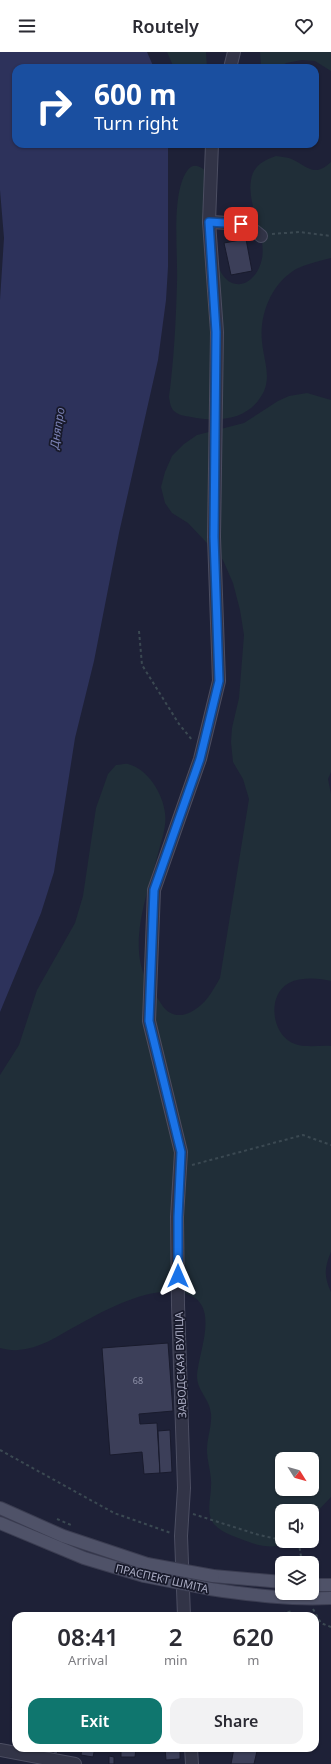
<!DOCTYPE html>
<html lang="en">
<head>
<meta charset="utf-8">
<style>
  body { margin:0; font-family:"Noto Sans",sans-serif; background:#f2f2f3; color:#2b2b33; height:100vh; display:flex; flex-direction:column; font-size:15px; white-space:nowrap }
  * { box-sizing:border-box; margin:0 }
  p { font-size:13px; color:#7c7c81 }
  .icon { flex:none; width:22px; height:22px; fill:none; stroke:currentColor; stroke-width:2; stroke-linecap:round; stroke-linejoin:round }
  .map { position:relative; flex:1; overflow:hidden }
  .panel { position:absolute; left:12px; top:1560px; width:307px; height:140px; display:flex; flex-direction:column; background:#fff; border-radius:12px; box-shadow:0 1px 3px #0004 }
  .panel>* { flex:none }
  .guide { position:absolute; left:12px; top:12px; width:307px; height:84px; border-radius:12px; box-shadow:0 1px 3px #0004; background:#1a4fa0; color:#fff; overflow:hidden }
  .needle { width:26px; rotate:127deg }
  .fabs { position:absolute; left:275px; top:1400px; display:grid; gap:8px }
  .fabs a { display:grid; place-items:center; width:44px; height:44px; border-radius:8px; background:#fff; box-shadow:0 1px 3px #0004; font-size:20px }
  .pin { position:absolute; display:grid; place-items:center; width:34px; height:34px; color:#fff; margin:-17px; border-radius:8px; box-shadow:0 2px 6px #0006 }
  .me { position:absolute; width:44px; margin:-22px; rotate:0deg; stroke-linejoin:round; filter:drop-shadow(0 0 3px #0008) }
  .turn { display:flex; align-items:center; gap:14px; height:84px; padding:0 16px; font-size:18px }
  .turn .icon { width:52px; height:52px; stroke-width:2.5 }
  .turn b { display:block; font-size:28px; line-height:34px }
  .eta { display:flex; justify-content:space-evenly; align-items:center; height:68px; text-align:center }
  .eta b { font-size:24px; font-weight:600; line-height:28px }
  .action { display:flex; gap:8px; margin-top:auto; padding:8px 16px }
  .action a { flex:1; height:46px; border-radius:12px; background:#0f766e; color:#fff; font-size:16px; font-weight:600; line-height:46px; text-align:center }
  .action a+a { background:#f2f2f3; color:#2b2b33 }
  header { display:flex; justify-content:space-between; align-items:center; height:52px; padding:0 16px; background:#fff; font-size:18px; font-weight:600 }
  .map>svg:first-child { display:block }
  .green { fill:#202e38; fill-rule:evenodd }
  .water { fill:#2d325b }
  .building { fill:#3c3f59; stroke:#191b2d }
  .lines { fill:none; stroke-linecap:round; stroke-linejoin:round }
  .minor-casing { stroke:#4c4e62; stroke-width:14 }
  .major-casing { stroke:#3b3d51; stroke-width:14 }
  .path { stroke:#3b4952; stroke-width:2; stroke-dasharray:3 3; stroke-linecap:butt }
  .minor { stroke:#323447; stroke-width:12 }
  .major { stroke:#4f5268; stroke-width:12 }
  .major-bridge-casing { stroke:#3b3d51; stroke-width:14; stroke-linecap:butt }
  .major-bridge { stroke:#4f5268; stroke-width:12 }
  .route-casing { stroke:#114b97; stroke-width:10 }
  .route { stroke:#1a73e8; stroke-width:7 }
  .labels { text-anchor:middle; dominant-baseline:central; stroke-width:3.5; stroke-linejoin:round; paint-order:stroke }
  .number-label { font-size:9px; fill:#8f92a9 }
  .street-label { font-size:11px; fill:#abadc4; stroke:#181a2b }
  .water-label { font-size:12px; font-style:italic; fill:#7a80b3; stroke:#181a2b }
</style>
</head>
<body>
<header><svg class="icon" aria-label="menu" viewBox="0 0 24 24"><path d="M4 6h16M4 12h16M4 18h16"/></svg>Routely<svg class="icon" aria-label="heart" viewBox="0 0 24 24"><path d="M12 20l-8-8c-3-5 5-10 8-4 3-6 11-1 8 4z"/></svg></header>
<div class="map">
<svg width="331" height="1712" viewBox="0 0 331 1712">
  <rect width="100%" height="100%" fill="#1e2137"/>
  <g class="green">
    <path d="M167 0H206L207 16H174Z"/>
    <path d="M260 0H331V19L315 9 302 8 286 11 280 16H264L261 14Z"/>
    <path d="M276 104C281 105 285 105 289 106 307 113 313 127 331 110V206C319 209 307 212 296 217 271 232 259 263 262 290 264 310 273 328 260 346 245 369 215 370 191 365 185 364 178 363 174 359 170 355 170 350 169 345 174 307 176 268 177 230 178 200 171 142 187 119 193 110 200 114 207 120L218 213C225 237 248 239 259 216 272 188 246 157 251 128 253 114 264 108 276 104Z"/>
    <path d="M307 341 331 348V720L328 727 331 742V929C319 926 301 925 289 931 268 942 271 977 289 989 300 997 318 993 331 994V1200C324 1216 324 1225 331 1240V1445L312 1465V1459H282V1489H295C281 1496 264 1496 249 1490 237 1485 216 1480 211 1467 207 1456 211 1445 211 1434 212 1422 207 1410 207 1398 207 1386 212 1374 211 1362 210 1347 197 1339 197 1324 198 1300 221 1253 187 1242 153 1231 105 1258 76 1274 58 1284 39 1297 18 1298 12 1299 6 1297 0 1296V1023L19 993 37 938 75 871 83 844 96 756 108 722 116 713C120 713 125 711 128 712 148 717 163 742 165 761 167 775 161 789 158 802 148 839 128 891 146 927 150 936 157 945 162 953 168 963 180 966 191 960 206 952 212 940 220 926L249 747 243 727 233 710 231 690 232 676 239 646 244 583 240 558 233 531 223 508 188 471 172 461 165 451 161 435 165 420 172 404 184 392 197 383 244 371 278 349 289 344ZM282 1407H312V1437H282Z"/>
  </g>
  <path class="water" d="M0 0H147L154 16H16V92H168V215L166 248 158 308 119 481 94 609 75 686 54 820 41 861 0 960V248L4 186 0 138Z"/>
  <g class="building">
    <path d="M246 187 252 219 231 223 224 191Z"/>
    <path d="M168 1291 173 1359 139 1362 140 1372 157 1371 160 1421 144 1422 142 1400 110 1403 102 1296Z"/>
    <path d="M170 1378 172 1420 160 1421 158 1379Z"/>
    <path d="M15 1637H16V1659L11 1658Z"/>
    <path d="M54 1696H59L57 1702 53 1701Z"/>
    <path d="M82 1696H95L93 1705 81 1703Z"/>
    <path d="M121 1696H136L135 1705H121Z"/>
    <path d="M165 1696H180V1707L166 1708Z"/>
    <path d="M234 1696 257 1699 254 1712H231Z"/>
    <path d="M109 1704 114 1705V1712H109Z"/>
  </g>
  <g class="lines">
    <defs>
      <g id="minor">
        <path d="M230 16 234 0"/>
        <path d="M209 170C228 171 247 170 261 184"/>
        <path d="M184 1564 181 1484 184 1436 178 1253 177 1165 181 1100 149 969 154 838 200 707 219 629 214 485 217 280 209 170 212 92"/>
        <path d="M191 1696 192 1712"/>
        <path d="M0 1698 75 1712"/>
      </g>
      <g id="major">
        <path d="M0 1456 63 1484 147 1512"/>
        <path d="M0 1471 84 1506 144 1524"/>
        <path d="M213 1524 282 1530"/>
        <path d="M312 1533H331"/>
        <path d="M210 1537C251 1543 290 1548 331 1546"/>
      </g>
    </defs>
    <use href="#minor" class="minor-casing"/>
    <use href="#major" class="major-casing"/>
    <g class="path">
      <path d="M272 182 299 180 331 184"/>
      <path d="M139 579 142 613 179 672 193 689"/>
      <path d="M192 1113 303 1083 331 1093"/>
      <path d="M0 1398 114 1461 171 1481"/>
      <path d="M193 1462 259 1483 282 1488"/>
      <path d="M57 1467 71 1473"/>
      <path d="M285 1489 299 1492 302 1511"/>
      <path d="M313 1557 321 1571 331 1575"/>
      <path d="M270 1564 293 1559"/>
    </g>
    <use href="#minor" class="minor"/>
    <use href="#major" class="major"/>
    <defs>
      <g id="major-bridge">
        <path d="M147 1512 213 1524"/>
        <path d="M144 1524 210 1537"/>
      </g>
    </defs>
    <use href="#major-bridge" class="major-bridge-casing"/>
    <use href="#major-bridge" class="major-bridge"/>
  </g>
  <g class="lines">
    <defs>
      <path id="route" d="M178 1224V1165L181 1100 149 969 154 838 200 707 219 629 214 485 216 280 209 170 241 172"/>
    </defs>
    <use href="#route" class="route-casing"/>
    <use href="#route" class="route"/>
  </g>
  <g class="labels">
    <g class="number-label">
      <text x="138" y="1328">68</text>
    </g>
    <g class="street-label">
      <text transform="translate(180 1313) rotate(-92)">ЗАВОДСКАЯ ВУЛІЦА</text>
      <text transform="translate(162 1526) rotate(13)">ПРАСПЕКТ ШМІТА</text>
    </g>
    <g class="water-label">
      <text transform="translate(57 376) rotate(-81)">Дняпро</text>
    </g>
  </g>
</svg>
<div class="fabs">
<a><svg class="needle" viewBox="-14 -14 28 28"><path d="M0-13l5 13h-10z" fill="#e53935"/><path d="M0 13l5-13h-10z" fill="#7c7c81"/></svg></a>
<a><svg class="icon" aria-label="sound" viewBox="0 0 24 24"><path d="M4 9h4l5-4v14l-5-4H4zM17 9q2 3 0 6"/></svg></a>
<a><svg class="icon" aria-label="layers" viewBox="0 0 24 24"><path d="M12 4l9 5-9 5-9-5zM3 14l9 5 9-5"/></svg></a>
</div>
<div class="pin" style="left:241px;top:172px;background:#d93025"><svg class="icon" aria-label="arrive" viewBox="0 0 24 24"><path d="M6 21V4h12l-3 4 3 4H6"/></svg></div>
<svg class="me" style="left:178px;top:1224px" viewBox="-20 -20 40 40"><path d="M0-17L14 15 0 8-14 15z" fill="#1a73e8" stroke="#fff" stroke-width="4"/></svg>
<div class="guide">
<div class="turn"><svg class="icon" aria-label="right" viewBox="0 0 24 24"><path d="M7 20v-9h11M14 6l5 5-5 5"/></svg><div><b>600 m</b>Turn right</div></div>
</div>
<section class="panel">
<div class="eta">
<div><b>08:41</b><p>Arrival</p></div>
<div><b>2</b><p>min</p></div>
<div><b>620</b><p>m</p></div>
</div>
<div class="action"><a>Exit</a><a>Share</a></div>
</section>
</div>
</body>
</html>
